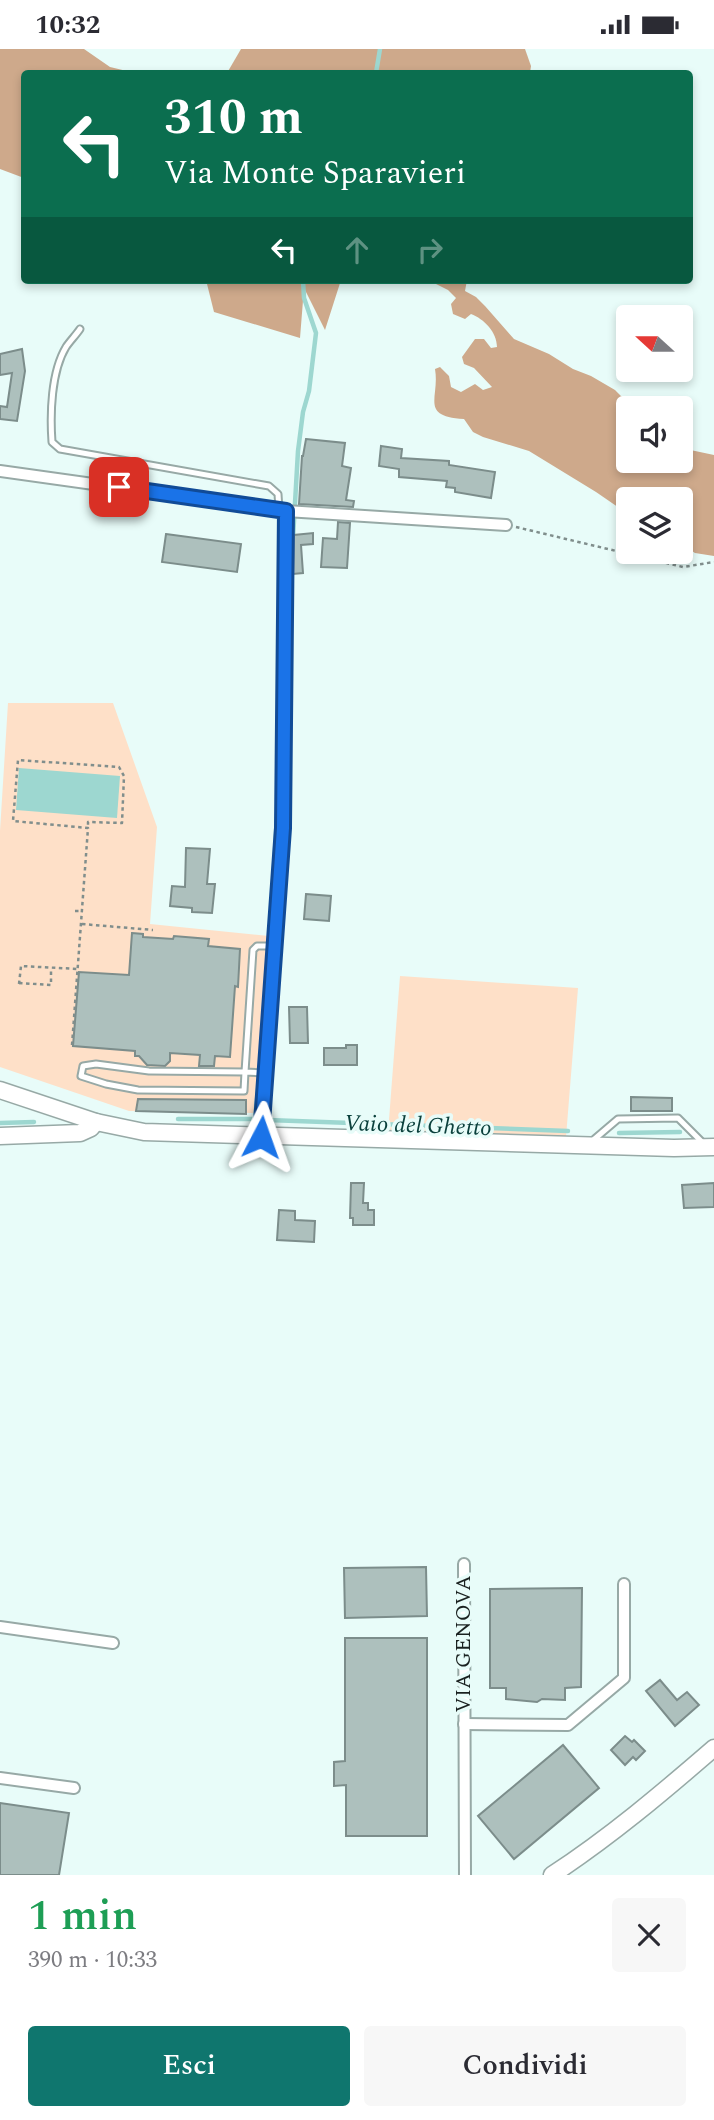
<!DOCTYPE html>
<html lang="it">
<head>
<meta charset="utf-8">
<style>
  body { margin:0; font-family:Spectral,serif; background:#f7f7f7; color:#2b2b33; height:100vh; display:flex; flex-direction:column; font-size:26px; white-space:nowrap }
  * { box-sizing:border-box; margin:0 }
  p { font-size:23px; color:#7c7c81 }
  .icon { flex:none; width:38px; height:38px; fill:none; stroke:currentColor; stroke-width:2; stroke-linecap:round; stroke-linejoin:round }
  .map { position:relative; height:1826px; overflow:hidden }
  .side { display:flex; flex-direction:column; background:#fff; flex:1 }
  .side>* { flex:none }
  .guide { position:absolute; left:21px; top:21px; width:672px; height:214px; border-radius:7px; box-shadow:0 4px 10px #0003; background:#0b6e4f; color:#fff; overflow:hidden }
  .needle { width:46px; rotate:291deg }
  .tools { position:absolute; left:616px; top:256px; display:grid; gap:14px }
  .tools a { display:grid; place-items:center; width:77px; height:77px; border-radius:7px; background:#fff; box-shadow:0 4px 10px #0003; font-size:35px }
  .pin { position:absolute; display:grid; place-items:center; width:60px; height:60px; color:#fff; margin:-30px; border-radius:14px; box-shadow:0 4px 10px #0006 }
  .me { position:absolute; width:77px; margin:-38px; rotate:4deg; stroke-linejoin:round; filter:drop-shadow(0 0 5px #0008) }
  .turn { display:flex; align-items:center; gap:24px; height:147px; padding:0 28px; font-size:32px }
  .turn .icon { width:91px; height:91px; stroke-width:2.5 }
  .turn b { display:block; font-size:49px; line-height:60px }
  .lanes { display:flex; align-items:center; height:66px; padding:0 28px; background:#0003; justify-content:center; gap:35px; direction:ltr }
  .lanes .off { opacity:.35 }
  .round { display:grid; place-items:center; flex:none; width:74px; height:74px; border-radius:7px; background:#f7f7f7 }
  .summary { display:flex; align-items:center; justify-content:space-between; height:119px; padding:0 28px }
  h1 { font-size:42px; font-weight:600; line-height:52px; color:#1e9e55 }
  .action { display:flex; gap:14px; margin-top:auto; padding:14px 28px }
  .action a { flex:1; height:80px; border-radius:7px; background:#0f766e; color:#fff; font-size:28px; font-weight:600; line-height:80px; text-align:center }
  .action a+a { background:#f7f7f7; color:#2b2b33 }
  .status { display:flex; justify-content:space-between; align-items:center; height:49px; padding:0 35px; background:#fff; direction:ltr }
  .status svg { height:19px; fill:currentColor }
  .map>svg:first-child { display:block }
  .green { fill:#fee0c8 }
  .forest { fill:#cea98b }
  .water { fill:#9dd7d0 }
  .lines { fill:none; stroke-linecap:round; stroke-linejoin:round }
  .stream { stroke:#9dd7d0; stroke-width:4.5 }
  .building { fill:#adc0bd; stroke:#7c8d8b; stroke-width:2 }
  .lane-casing { stroke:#97a9a6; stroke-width:9 }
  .street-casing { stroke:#97a9a6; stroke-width:14 }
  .secondary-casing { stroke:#97a9a6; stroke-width:19 }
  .path { stroke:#808e8c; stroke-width:2.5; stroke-dasharray:3.5 3.5; stroke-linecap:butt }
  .lane { stroke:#fff; stroke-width:5 }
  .street { stroke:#fff; stroke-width:10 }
  .secondary { stroke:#fff; stroke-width:16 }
  .route-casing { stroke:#114b97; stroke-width:18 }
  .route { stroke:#1a73e8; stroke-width:12 }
  .labels { text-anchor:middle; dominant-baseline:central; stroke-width:7; stroke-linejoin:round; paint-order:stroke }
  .street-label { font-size:21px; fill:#1a2120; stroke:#e8fcf9 }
  .water-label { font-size:23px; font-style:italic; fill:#0b403c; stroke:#e8fcf9 }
</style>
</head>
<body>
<div class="status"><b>10:32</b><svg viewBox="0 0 49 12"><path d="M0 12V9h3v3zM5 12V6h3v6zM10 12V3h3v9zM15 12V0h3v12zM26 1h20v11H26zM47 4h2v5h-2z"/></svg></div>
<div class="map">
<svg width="714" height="1826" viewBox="0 0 714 1826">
  <rect width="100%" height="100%" fill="#e8fcf9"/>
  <g class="green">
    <path d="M8 654H113L157 778 150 875 269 887 255 1064 129 1062 0 1018V782Z"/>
    <path d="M400 927 578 939 566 1088 388 1084Z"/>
  </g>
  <g class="forest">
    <path d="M0 0H84L110 18 135 24H24V129L0 120Z"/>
    <path d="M241 0H525L531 17 530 24H227Z"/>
    <path d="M206 231H341L325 281 304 239 300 289 214 263Z"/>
    <path d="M428 231H467L465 242 476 248 485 257 514 290 549 305 573 320 591 327 615 341 625 351 621 364 628 376V411H681V399L714 406V507L695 504 681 495V450H628V465L596 443 529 402 483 388 473 383 464 370C419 367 440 349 435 320L440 318 449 327 451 338 461 343 475 335 483 341 492 338 474 319 464 315 462 308 475 290H484L491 299 497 298C497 283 484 270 471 265L465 270 453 265 451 255 456 249 448 241Z"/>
  </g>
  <path class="water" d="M19 719 120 727 117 769 16 761Z"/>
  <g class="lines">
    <g class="stream">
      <path d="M376 24 380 0"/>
      <path d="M290 541 298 402 303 363 309 342 316 284 304 249 303 231"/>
      <path d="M178 1070H257"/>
      <path d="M255 1070 265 972 278 750"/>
      <path d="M268 1071 568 1082"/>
      <path d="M0 1074 34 1073"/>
      <path d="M619 1084 680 1083"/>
    </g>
  </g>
  <g class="building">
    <path d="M22 300 25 322 17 372 0 370V357L7 358 12 324 0 326V305Z"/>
    <path d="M306 390 345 394 342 417 351 419 346 451 354 452 353 458 299 455 302 407H303Z"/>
    <path d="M381 397 402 400 401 409 449 412V416L495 423 491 449 455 443V439L446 438 447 432 399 428V420L379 417Z"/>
    <path d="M338 473 350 474 347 519 321 518 323 489 337 490Z"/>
    <path d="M313 484V495L301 496 303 524 293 525 294 486Z"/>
    <path d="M166 485 241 495 237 523 162 513Z"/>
    <path d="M186 799 210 800 207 835H215L212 864 192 863V859L170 857 172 837 185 838Z"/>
    <path d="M306 845 331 847 329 872 304 870Z"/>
    <path d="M132 884 143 885V888L173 890 174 887 209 890 208 897 240 900 238 938 235 937 230 1008 215 1007 214 1017H199L200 1006 170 1004V1012L165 1017 147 1016 139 1007H135V1002L73 997 79 923 129 926Z"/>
    <path d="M289 958H307L308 994H290Z"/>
    <path d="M346 996H357V1016H324V999H346Z"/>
    <path d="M631 1048 672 1049V1062H631Z"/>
    <path d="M138 1050 246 1051V1065L136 1062Z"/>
    <path d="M351 1134H364L363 1154H368V1161H374V1176H353V1169H350Z"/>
    <path d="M714 1134V1158L684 1159 682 1136Z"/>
    <path d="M279 1161 295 1162V1171L315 1172 314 1193 277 1191Z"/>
    <path d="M426 1518 427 1567 345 1569 344 1519Z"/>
    <path d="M582 1539 581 1638 565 1639V1651L542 1650 537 1653 506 1650V1639H490V1540Z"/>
    <path d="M345 1589H427V1787H346V1736L334 1737V1713L345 1712Z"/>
    <path d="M660 1631 677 1651 687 1643 699 1656 675 1677 646 1642Z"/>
    <path d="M625 1687 632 1693 634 1691 645 1702 636 1711 633 1708 625 1716 611 1701Z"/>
    <path d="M563 1696 599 1739 514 1810 478 1767Z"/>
    <path d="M0 1754 69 1764 59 1826H0Z"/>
  </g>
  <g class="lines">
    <defs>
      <g id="lane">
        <path d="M80 280C76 286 70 292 66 298 51 323 50 365 52 393L60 400 269 437 278 445 279 461"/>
        <path d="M265 1024 245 1023 244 1042 138 1041 106 1035 81 1027 83 1017 96 1015 149 1022 245 1023 253 901 257 897H275"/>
        <path d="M591 1093 618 1070 678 1069 702 1093"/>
      </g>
      <g id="street">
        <path d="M0 422 286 462 506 476"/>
        <path d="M262 1088 283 779 286 462"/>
        <path d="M464 1515 465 1826"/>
        <path d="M0 1578 113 1594"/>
        <path d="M464 1675 568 1676 624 1629V1535"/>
        <path d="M0 1729 74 1739"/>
      </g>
      <g id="secondary">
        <path d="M0 1041 96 1073 144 1083 674 1099 714 1098"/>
        <path d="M0 1087 80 1084 91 1079 96 1073"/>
        <path d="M552 1826C610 1788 662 1744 714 1699"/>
      </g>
    </defs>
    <use href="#lane" class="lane-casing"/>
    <use href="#street" class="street-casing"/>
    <use href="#secondary" class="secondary-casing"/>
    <g class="path">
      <path d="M516 478 683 518 714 513"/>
      <path d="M75 862H82"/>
      <path d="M82 875 153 881"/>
      <path d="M19 934 51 936V919"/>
      <path d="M19 935 21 917 78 920"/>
      <path d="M72 996 88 779 13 772 18 711 119 718 124 727 122 774 88 773V779"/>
    </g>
    <use href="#lane" class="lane"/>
    <use href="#street" class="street"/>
    <use href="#secondary" class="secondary"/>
  </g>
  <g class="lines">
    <defs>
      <path id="route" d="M119 438 286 462 283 779 261 1088"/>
    </defs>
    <use href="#route" class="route-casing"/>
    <use href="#route" class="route"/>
  </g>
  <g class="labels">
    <g class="street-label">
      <text transform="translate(464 1595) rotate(-90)">VIA GENOVA</text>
    </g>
    <g class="water-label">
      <text transform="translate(418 1077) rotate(2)">Vaio del Ghetto</text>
    </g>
  </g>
</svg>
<div class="tools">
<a><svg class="needle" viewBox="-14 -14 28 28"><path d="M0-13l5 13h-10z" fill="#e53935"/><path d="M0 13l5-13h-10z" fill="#7c7c81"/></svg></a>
<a><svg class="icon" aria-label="sound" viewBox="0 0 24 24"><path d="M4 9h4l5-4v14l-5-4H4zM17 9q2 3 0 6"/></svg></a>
<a><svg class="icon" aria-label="layers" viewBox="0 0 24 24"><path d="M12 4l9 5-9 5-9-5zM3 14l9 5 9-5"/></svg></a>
</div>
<div class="pin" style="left:119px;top:438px;background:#d93025"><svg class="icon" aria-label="arrive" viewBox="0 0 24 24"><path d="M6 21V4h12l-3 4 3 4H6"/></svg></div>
<svg class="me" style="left:261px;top:1088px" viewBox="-20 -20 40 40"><path d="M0-17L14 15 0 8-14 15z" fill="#1a73e8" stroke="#fff" stroke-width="4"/></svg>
<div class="guide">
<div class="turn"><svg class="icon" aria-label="left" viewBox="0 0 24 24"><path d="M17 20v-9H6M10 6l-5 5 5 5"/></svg><div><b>310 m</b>Via Monte Sparavieri</div></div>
<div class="lanes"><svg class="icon" aria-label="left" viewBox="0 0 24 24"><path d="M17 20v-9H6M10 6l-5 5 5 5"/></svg><svg class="icon off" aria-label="ahead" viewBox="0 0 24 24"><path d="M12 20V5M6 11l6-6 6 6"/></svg><svg class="icon off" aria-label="right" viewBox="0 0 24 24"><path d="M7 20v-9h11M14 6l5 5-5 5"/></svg></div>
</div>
</div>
<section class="side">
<div class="summary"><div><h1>1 min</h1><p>390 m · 10:33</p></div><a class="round"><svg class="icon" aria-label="close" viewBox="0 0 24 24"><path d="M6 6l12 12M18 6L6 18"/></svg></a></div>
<div class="action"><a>Esci</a><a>Condividi</a></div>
</section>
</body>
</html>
